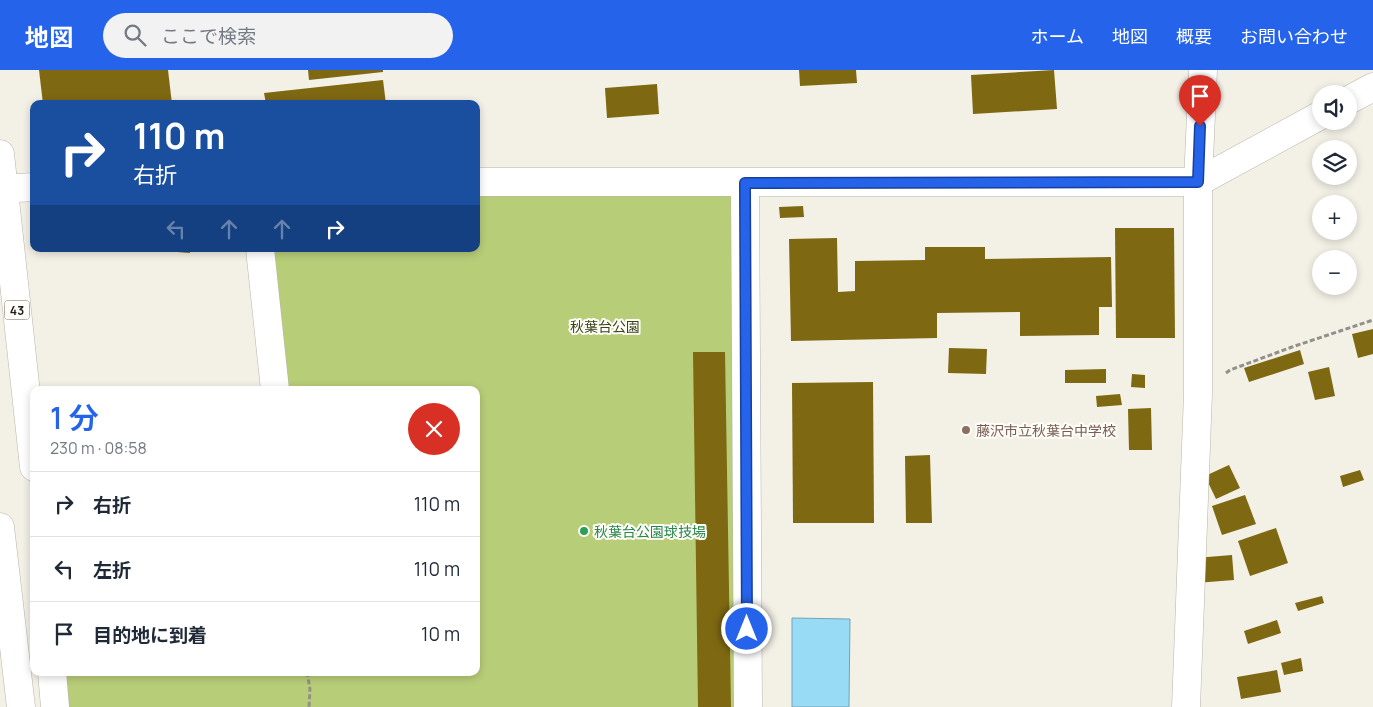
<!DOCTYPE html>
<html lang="ja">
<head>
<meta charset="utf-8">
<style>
  body { margin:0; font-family:Manrope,"Noto Sans JP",sans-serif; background:#f2f2f3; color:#1f2937; height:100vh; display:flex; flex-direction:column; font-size:19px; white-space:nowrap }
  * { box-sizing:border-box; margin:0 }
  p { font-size:16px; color:#747a83 }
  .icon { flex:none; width:28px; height:28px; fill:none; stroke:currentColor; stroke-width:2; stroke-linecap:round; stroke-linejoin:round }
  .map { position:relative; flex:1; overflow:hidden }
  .side { position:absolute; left:30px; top:316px; width:450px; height:290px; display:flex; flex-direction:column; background:#fff; border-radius:10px; box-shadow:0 2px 8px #0003 }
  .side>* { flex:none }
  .guide { position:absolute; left:30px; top:30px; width:450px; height:152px; border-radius:10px; box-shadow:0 2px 8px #0003; background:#1a4fa0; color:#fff; overflow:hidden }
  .fabs { position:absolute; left:1312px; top:15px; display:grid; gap:10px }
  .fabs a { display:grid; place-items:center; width:45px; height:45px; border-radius:50%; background:#fff; box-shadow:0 2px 8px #0003; font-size:25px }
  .pin { position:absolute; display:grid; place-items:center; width:42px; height:42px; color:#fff; margin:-51px -21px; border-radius:50% 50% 50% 0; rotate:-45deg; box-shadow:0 0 5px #0007 }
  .pin .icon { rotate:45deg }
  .me { position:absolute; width:55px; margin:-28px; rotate:0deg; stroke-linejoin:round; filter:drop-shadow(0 0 4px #0008) }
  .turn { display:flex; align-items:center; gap:18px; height:105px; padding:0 20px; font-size:22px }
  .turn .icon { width:65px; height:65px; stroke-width:2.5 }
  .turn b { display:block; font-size:35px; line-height:42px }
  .lanes { display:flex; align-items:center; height:48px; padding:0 20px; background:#0003; justify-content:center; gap:25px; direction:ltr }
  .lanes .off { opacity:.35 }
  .round { display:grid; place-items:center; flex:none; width:52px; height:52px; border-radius:26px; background:#f2f2f3 }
  .overview { display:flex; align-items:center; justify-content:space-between; height:85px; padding:0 20px }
  h1 { font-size:30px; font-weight:600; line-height:38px; color:#2563eb }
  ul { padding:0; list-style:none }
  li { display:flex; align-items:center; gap:15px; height:65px; padding:0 20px; border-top:1px solid #e0e1e3 }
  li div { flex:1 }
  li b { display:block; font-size:19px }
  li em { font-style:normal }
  header { display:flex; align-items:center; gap:30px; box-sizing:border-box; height:70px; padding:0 25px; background:#2563eb; color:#fff }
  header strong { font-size:24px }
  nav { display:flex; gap:28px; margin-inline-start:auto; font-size:18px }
  .search { width:350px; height:45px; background:#f2f2f3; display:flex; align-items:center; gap:12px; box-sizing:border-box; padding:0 18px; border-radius:28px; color:#747a83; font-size:19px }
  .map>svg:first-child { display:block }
  .green { fill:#b8cd78 }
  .water { fill:#98dbf5; stroke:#74a2b4 }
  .building { fill:#7e6812 }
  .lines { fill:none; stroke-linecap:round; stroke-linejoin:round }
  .minor-casing { stroke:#b8b5ac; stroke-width:29 }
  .primary-casing { stroke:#b8b5ac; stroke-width:29 }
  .path { stroke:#929089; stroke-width:3; stroke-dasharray:5 2.5; stroke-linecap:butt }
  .minor { stroke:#fff; stroke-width:28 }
  .primary { stroke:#fff; stroke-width:28 }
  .route-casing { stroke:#184099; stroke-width:12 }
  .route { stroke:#2563eb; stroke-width:9 }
  .education-dot { fill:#8d6e63; stroke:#fffdf7; stroke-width:2 }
  .leisure-dot { fill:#2e9e5b; stroke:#fffdf7; stroke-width:2 }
  .labels { text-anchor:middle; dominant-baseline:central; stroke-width:4; stroke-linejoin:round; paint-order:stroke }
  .shield { fill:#fffdf7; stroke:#63615d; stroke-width:1 }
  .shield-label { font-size:12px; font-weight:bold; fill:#201e1b }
  .park-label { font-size:14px; fill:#39421a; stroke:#fffdf7 }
  .education-label { font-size:14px; fill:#785e54; stroke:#fffdf7; text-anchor:start }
  .leisure-label { font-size:14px; fill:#27864d; stroke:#fffdf7; text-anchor:start }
</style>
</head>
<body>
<header>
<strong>地図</strong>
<div class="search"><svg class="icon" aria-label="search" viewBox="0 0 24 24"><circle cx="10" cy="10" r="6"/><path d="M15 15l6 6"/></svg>ここで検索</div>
<nav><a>ホーム</a><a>地図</a><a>概要</a><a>お問い合わせ</a></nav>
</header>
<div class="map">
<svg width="1373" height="637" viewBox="0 0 1373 637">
  <rect width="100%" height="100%" fill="#f3f0e6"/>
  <path class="green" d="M476 112 745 113 756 637H55L52 603 476 602V320H275L260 179H476Z"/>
  <path class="water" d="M792 548 850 549 849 637H792Z"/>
  <g class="building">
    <path d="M39 0H168L172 34H43Z"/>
    <path d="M308 0H383V2L309 10Z"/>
    <path d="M799 0H856L857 13 800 16Z"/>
    <path d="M1054 0 1057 39 973 44 971 5Z"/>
    <path d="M383 10 386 34H266L264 23Z"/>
    <path d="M657 14 659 44 607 48 605 18Z"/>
    <path d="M803 136 804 147 780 148 779 137Z"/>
    <path d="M1115 158H1174L1175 268H1116Z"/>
    <path d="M837 168 838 222 855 221V191L925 190V177H985V189L1111 187 1112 237H1099V265L1020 266V242L937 243V268L791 271 789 169Z"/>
    <path d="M165 179H190V183L164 181Z"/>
    <path d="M1373 259V284L1358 288 1352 264Z"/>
    <path d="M949 278 987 279 986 304 948 303Z"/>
    <path d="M1300 280 1304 294 1249 312 1244 298Z"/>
    <path d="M693 282H725L731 637H698Z"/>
    <path d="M1329 297 1335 326 1315 330 1308 302Z"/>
    <path d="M1106 299V313H1065V300Z"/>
    <path d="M1132 304 1145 305V318L1131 317Z"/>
    <path d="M873 312 874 453H793L792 313Z"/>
    <path d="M1120 324 1122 335 1097 337 1096 326Z"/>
    <path d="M1151 338 1152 380H1129L1128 339Z"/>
    <path d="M930 385 932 453H906L905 386Z"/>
    <path d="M1229 395 1240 418 1216 429 1205 406Z"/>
    <path d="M1360 400 1364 410 1343 417 1340 406Z"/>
    <path d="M1245 425 1256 454 1222 465 1212 436Z"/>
    <path d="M1276 458 1288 493 1250 506 1238 471Z"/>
    <path d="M1232 485 1234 510 1196 513 1195 488Z"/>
    <path d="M1322 526 1324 533 1298 541 1295 533Z"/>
    <path d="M1277 550 1281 563 1248 574 1244 561Z"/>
    <path d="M1301 588 1303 601 1284 605 1281 593Z"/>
    <path d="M1277 600 1281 622 1241 629 1237 607Z"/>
  </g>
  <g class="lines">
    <defs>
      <g id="minor">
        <path d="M1349 30 1373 17"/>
        <path d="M476 112H1198L1321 45"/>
        <path d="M745 113 748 637"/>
        <path d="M0 119 34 117"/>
        <path d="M260 179 275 320"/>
        <path d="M1186 637 1198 324V112L1203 0"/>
      </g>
      <g id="primary">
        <path d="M0 84 34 397"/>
        <path d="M0 457 21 637"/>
        <path d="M52 602 55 637"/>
      </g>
    </defs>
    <use href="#minor" class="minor-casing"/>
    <use href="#primary" class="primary-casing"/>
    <g class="path">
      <path d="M1226 303 1230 300 1292 277 1373 250"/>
      <path d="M307 602 310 619 309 637"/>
    </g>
    <use href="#minor" class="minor"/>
    <use href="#primary" class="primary"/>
  </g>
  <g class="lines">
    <defs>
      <path id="route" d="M747 559 745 113 1198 112 1200 56"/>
    </defs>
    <use href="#route" class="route-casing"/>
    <use href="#route" class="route"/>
  </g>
  <circle class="education-dot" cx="966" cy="360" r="5"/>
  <circle class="leisure-dot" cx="584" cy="461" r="5"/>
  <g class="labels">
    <rect class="shield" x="4.5" y="230.5" width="25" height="19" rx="4"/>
    <g class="shield-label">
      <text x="17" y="240">43</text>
    </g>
    <g class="park-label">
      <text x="605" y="256">秋葉台公園</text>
    </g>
    <g class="education-label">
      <text x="976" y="360">藤沢市立秋葉台中学校</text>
    </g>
    <g class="leisure-label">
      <text x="594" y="461">秋葉台公園球技場</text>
    </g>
  </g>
</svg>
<div class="fabs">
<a><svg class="icon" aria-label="sound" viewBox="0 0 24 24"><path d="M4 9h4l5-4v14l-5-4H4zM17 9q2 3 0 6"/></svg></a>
<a><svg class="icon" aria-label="layers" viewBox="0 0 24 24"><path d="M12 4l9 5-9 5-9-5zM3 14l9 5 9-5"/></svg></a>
<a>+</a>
<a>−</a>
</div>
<div class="pin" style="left:1200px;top:56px;background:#d93025"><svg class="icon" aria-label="arrive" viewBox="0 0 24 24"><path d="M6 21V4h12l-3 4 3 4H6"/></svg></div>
<svg class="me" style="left:747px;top:559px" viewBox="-20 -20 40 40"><circle r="17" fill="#2563eb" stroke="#fff" stroke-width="3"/><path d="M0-11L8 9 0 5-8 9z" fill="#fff"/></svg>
<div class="guide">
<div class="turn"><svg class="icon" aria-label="right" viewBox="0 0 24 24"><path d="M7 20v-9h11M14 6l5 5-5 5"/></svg><div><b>110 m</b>右折</div></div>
<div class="lanes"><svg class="icon off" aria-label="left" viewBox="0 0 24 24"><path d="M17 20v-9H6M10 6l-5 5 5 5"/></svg><svg class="icon off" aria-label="ahead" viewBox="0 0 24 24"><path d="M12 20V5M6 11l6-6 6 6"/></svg><svg class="icon off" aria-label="ahead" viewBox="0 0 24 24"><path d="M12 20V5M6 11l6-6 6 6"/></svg><svg class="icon" aria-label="right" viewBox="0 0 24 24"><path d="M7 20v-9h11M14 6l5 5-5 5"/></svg></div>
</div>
<section class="side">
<div class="overview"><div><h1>1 分</h1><p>230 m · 08:58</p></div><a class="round" style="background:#d93025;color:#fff"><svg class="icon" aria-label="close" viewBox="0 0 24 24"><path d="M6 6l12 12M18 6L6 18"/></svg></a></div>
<ul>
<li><svg class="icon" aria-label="right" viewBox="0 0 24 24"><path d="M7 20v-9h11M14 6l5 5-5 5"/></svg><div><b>右折</b></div><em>110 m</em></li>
<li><svg class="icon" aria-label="left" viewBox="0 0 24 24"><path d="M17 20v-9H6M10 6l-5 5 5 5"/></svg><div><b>左折</b></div><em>110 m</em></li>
<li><svg class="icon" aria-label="arrive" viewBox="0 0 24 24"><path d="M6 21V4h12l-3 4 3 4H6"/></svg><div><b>目的地に到着</b></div><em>10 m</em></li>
</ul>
</section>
</div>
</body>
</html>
